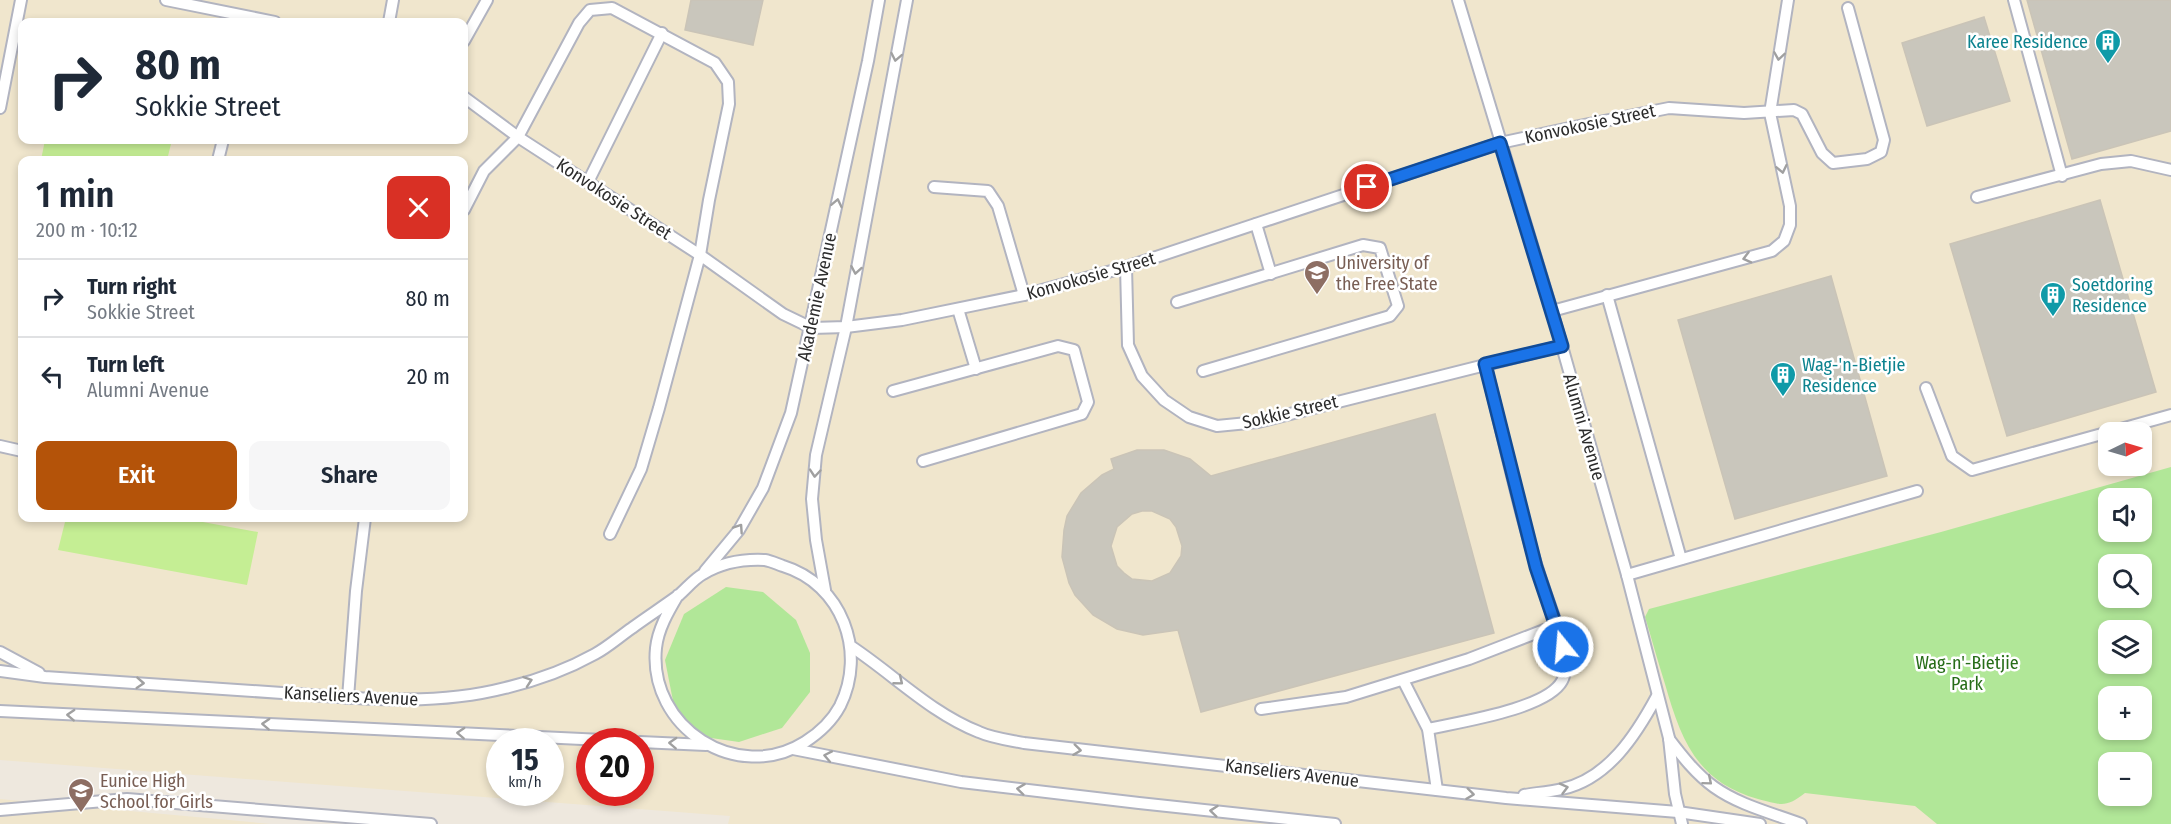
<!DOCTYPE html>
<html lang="en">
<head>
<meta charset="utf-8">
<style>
  body { margin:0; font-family:"Fira Sans Condensed",sans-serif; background:#f6f6f7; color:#1f2937; height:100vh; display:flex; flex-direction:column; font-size:22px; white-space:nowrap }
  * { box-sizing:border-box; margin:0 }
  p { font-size:20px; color:#747a83 }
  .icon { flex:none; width:33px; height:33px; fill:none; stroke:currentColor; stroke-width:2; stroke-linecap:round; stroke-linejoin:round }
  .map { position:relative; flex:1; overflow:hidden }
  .side { position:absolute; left:18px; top:156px; width:450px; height:366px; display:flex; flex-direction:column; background:#fff; border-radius:12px; box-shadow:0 3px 9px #0003 }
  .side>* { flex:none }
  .guide { position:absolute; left:18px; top:18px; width:450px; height:126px; border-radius:12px; box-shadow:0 3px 9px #0003; background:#fff; color:#1f2937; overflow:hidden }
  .needle { width:39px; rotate:85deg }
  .fabs { position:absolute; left:2098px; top:422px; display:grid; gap:12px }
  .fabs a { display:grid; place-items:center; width:54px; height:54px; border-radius:12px; background:#fff; box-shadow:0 3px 9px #0003; font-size:30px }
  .speed { position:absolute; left:486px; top:728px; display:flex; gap:12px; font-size:30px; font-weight:700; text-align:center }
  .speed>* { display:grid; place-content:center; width:78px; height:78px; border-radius:50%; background:#fff; box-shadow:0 3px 9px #0003; line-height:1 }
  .speed small { font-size:15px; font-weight:400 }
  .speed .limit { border:9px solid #d22; background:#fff; color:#111 }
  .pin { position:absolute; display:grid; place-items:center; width:51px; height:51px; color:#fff; margin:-26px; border:3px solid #fff; border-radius:50%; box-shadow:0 2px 6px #0007 }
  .me { position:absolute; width:66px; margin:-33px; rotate:343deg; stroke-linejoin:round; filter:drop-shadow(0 0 4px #0008) }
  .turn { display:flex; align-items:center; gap:21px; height:126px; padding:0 18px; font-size:27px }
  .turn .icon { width:78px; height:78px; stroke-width:2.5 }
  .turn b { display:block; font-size:42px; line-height:51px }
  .round { display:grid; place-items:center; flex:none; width:63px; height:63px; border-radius:12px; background:#f6f6f7 }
  .headline { display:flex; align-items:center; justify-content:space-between; height:102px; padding:0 18px }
  h1 { font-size:36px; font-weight:600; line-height:45px }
  .primary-button { display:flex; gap:12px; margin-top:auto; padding:12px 18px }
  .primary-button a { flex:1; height:69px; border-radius:12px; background:#b45309; color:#fff; font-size:24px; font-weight:600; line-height:69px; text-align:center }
  .primary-button a+a { background:#f6f6f7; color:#1f2937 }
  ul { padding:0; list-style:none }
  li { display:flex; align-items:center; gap:18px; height:78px; padding:0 18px; border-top:2px solid #e0e1e3 }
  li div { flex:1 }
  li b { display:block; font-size:22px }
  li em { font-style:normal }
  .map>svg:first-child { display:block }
  .education { fill:#f0e6cd; fill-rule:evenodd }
  .green { fill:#b1e798; fill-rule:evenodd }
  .pitch { fill:#c5ee94 }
  .building { fill:#c9c6bc; stroke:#cac4b7; stroke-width:1.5; fill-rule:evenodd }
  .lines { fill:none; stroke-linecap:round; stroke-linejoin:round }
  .lane-casing { stroke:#b2b4c0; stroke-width:14 }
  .lane { stroke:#fff; stroke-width:10 }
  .oneway { stroke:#a0a0a0 }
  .route-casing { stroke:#114b97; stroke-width:15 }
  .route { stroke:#1a73e8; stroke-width:10 }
  .labels { text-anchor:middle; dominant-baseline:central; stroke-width:5; stroke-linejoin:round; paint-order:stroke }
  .culture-label { font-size:18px; fill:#0d838f; stroke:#fff; text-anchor:start }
  .street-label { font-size:18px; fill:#2c2c2c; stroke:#fff }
  .education-label { font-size:18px; fill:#785e54; stroke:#fff; text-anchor:start }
  .park-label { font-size:18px; fill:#276d18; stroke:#fff }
</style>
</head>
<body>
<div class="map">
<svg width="2171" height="824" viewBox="0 0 2171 824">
  <rect width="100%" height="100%" fill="#eee8de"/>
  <g class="education">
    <path d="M0 0H2171V824H728L730 816 0 760ZM22 22H464V140H22ZM22 160H464V518H22ZM2109 432H2142V465H2109ZM2109 498H2142V531H2109ZM2109 564H2142V597H2109ZM2109 630H2142V663H2109ZM2109 696H2142V729H2109ZM500 741H550V792H500ZM590 741H640V792H590ZM2109 762H2142V795H2109Z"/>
    <path d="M0 799 54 804 271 824H0Z"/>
  </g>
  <g class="green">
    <path d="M2171 467V824H1937L1915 806 1805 793C1786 808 1781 805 1758 799 1697 782 1681 740 1665 684 1658 662 1652 640 1645 617L1649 609 1941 532ZM2109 498H2142V531H2109ZM2109 564H2142V597H2109ZM2109 630H2142V663H2109ZM2109 696H2142V729H2109ZM2109 762H2142V795H2109Z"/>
    <path d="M726 587 763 592 796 620 810 653V692L782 728 739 742 697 736 674 706 665 660 684 614Z"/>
  </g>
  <g class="pitch">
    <path d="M45 140H172L167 160H41Z"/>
    <path d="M66 518H181L258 532 247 585 58 550Z"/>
  </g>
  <g class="building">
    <path d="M691 0H763L753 45 685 30Z"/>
    <path d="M2027 0H2171V131L2072 159Z"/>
    <path d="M1984 17 2010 101 1927 126 1902 43Z"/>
    <path d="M2100 200 2156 392 2007 436 1950 244Z"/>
    <path d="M1831 276 1887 476 1735 519 1678 320Z"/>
    <path d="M1435 414 1494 633 1201 712 1178 630 1143 635 1117 629 1093 615 1075 595 1069 583 1062 557 1064 530 1067 516 1081 493 1102 475 1114 469 1111 459 1137 450H1164L1190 459 1211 476ZM1142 511H1152L1170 519 1176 527 1182 546 1181 556 1170 573 1152 581 1132 579 1124 573 1117 566 1111 546 1117 527 1132 514Z"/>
  </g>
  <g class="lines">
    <defs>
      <g id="lane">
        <path d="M166 0 275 22"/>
        <path d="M1458 0 1552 311 1627 575 1669 738 1675 794 1682 824"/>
        <path d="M2014 0 2062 176"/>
        <path d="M389 22 393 0"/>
        <path d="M464 41 487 0"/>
        <path d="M464 97 518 137 700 255 783 314 812 328 846 327 902 320 1024 295 1126 267 1500 143 1574 127 1669 108 1744 113 1794 110 1802 114 1822 153 1833 163 1867 159 1881 152 1884 140 1848 8"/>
        <path d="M0 108 21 0"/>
        <path d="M218 160 223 140"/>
        <path d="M588 182 662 33"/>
        <path d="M934 187 988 191 998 206 1024 295"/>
        <path d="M1977 197 2101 164 2131 161 2171 170"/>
        <path d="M464 210 484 171 518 137 579 23 590 10 612 8 715 63 728 82 729 104 709 200 700 255 659 408 641 469 610 534"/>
        <path d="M1256 224 1271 274"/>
        <path d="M1126 267 1128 345 1142 376 1164 400 1189 417 1217 426 1258 422 1561 346"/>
        <path d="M1607 295 1681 559"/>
        <path d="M1177 302 1363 245 1380 248 1398 306 1390 316 1203 371"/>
        <path d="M958 309 976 369"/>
        <path d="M1552 311 1772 251 1784 241 1790 225V206L1770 113 1788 0"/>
        <path d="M1926 388 1952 456 1972 470 2109 432"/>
        <path d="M893 391 1058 346 1074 350 1088 402 1082 414 923 461"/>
        <path d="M2110 432 2171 415"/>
        <path d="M0 446 22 451"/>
        <path d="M705 571 739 530 763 488 791 413 868 61 879 0"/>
        <path d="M1627 575 1917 491"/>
        <path d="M825 590 816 540 812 499 816 455 846 327 907 0"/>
        <path d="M852 647C894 675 931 713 979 732 992 738 1009 740 1024 743L1506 798 1678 812 1760 824"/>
        <path d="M0 652 39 673"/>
        <path d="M0 671 45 677C124 682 203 688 282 693 356 698 431 707 505 688 535 681 568 669 595 654 608 647 619 637 632 628 647 617 664 606 679 595 687 588 694 579 703 574 721 563 744 559 765 560 771 561 777 564 783 566 842 584 867 652 840 706 832 721 819 733 805 742 737 785 648 727 656 648 658 629 668 612 678 595"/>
        <path d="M1403 680 1428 729 1437 790"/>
        <path d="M348 698 356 591 365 518"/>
        <path d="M1261 709 1346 697 1469 659 1557 625"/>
        <path d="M0 711 624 741"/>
        <path d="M1428 729C1459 722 1547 709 1562 681 1573 661 1554 618 1547 597 1520 522 1505 441 1485 364"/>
        <path d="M1669 739C1682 756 1696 774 1714 787 1739 805 1772 813 1801 824"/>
        <path d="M640 742 706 745"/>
        <path d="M793 749 961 782 1139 803 1335 824"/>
        <path d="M1524 795C1536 793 1549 792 1562 789 1608 779 1636 735 1657 696"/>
        <path d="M0 810 127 799 431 824"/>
      </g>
    </defs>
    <use href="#lane" class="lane-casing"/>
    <use href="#lane" class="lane"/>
  </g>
  <defs><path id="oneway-chevron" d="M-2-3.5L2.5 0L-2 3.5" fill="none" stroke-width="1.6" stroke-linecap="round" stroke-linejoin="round" transform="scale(1.5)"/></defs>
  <g class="oneway">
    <use href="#oneway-chevron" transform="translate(1779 56) rotate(99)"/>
    <use href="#oneway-chevron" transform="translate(896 57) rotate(101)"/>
    <use href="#oneway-chevron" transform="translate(1782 169) rotate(78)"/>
    <use href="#oneway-chevron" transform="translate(837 203) rotate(-78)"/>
    <use href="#oneway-chevron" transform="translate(1747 258) rotate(165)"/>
    <use href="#oneway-chevron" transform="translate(856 270) rotate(100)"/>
    <use href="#oneway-chevron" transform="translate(815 473) rotate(95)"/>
    <use href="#oneway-chevron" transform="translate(739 528) rotate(-56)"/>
    <use href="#oneway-chevron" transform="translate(528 681) rotate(-19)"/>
    <use href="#oneway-chevron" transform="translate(899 681) rotate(39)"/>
    <use href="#oneway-chevron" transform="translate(140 683) rotate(4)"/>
    <use href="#oneway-chevron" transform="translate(71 715) rotate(-177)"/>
    <use href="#oneway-chevron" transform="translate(266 724) rotate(-177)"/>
    <use href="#oneway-chevron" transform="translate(461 733) rotate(-177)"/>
    <use href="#oneway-chevron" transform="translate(673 743) rotate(-177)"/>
    <use href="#oneway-chevron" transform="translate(1077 750) rotate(7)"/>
    <use href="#oneway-chevron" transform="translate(828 756) rotate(-169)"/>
    <use href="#oneway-chevron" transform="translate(1708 781) rotate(40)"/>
    <use href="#oneway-chevron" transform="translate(1564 788) rotate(-15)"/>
    <use href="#oneway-chevron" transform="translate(1021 789) rotate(-173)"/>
    <use href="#oneway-chevron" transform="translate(1470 794) rotate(7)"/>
    <use href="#oneway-chevron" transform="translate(1214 811) rotate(-174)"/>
  </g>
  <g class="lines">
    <defs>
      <path id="route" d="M1367 187 1500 143 1562 346 1485 364 1536 567 1563 647"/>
    </defs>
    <use href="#route" class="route-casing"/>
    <use href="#route" class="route"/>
  </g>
  <defs>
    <symbol id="building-pin" viewBox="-11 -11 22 30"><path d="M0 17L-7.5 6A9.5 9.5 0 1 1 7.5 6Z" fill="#0f9aa8" stroke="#fff"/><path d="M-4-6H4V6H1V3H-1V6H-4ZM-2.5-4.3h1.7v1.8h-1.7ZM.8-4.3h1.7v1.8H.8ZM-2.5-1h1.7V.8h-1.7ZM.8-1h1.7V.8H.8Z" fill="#fff"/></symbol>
    <symbol id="university-pin" viewBox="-11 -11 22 30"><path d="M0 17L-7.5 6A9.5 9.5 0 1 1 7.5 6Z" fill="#8d6e63" stroke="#fff"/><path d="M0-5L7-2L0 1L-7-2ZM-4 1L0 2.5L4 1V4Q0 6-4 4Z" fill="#fff"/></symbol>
    <symbol id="school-pin" viewBox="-11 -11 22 30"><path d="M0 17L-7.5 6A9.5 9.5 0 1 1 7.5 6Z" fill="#8d6e63" stroke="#fff"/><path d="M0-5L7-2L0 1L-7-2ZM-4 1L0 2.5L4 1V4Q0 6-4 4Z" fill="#fff"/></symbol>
  </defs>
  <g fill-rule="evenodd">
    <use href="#building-pin" x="2093" y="27" width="30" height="40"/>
    <use href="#university-pin" x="1302" y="258" width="30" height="40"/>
    <use href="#building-pin" x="2038" y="280" width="30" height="40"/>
    <use href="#building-pin" x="1768" y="360" width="30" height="40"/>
    <use href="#school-pin" x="66" y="776" width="30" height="40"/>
  </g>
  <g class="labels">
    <g class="culture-label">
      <text x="2088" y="42" text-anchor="end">Karee Residence</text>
      <text x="2072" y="285">Soetdoring<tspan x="2072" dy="21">Residence</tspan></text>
      <text x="1802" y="365">Wag-'n-Bietjie<tspan x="1802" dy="21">Residence</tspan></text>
    </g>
    <g class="street-label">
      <text transform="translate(1590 124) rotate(-12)">Konvokosie Street</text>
      <text transform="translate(614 199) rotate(33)">Konvokosie Street</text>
      <text transform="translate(1091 276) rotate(-16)">Konvokosie Street</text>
      <text transform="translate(817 297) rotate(-78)">Akademie Avenue</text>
      <text transform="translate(1290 412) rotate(-13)">Sokkie Street</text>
      <text transform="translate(1584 427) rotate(74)">Alumni Avenue</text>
      <text transform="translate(351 696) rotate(3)">Kanseliers Avenue</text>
      <text transform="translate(1292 773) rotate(7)">Kanseliers Avenue</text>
    </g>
    <g class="education-label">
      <text x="1336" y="263">University of<tspan x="1336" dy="21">the Free State</tspan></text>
      <text x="100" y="781">Eunice High<tspan x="100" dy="21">School for Girls</tspan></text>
    </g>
    <g class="park-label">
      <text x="1967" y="663">Wag-n'-Bietjie<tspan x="1967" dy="21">Park</tspan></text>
    </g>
  </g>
</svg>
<div class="fabs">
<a><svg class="needle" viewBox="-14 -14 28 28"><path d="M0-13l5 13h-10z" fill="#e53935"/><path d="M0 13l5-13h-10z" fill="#747a83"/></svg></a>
<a><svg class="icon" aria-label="sound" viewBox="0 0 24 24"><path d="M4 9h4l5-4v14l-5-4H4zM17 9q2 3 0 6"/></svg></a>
<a><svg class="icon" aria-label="search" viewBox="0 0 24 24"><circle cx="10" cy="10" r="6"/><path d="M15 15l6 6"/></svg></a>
<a><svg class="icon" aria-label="layers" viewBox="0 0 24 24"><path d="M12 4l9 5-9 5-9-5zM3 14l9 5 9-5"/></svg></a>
<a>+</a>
<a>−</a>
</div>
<div class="speed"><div>15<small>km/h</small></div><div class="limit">20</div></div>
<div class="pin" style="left:1367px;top:187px;background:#d93025"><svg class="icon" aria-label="arrive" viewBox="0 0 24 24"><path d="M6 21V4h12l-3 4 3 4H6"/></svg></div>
<svg class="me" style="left:1563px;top:647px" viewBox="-20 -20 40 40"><circle r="17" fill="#1a73e8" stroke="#fff" stroke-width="3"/><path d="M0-11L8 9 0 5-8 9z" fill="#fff"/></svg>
<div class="guide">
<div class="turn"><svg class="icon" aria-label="right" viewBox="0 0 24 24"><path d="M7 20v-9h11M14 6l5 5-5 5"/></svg><div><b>80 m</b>Sokkie Street</div></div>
</div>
<section class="side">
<div class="headline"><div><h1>1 min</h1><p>200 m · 10:12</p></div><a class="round" style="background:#d93025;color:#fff"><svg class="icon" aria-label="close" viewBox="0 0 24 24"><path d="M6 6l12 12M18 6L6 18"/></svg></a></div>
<ul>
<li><svg class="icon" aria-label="right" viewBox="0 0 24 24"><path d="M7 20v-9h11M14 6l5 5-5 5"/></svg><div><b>Turn right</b><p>Sokkie Street</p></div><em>80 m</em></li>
<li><svg class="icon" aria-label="left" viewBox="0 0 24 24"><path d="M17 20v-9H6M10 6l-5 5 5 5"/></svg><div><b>Turn left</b><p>Alumni Avenue</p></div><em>20 m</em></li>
</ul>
<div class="primary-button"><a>Exit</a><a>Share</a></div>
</section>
</div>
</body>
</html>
